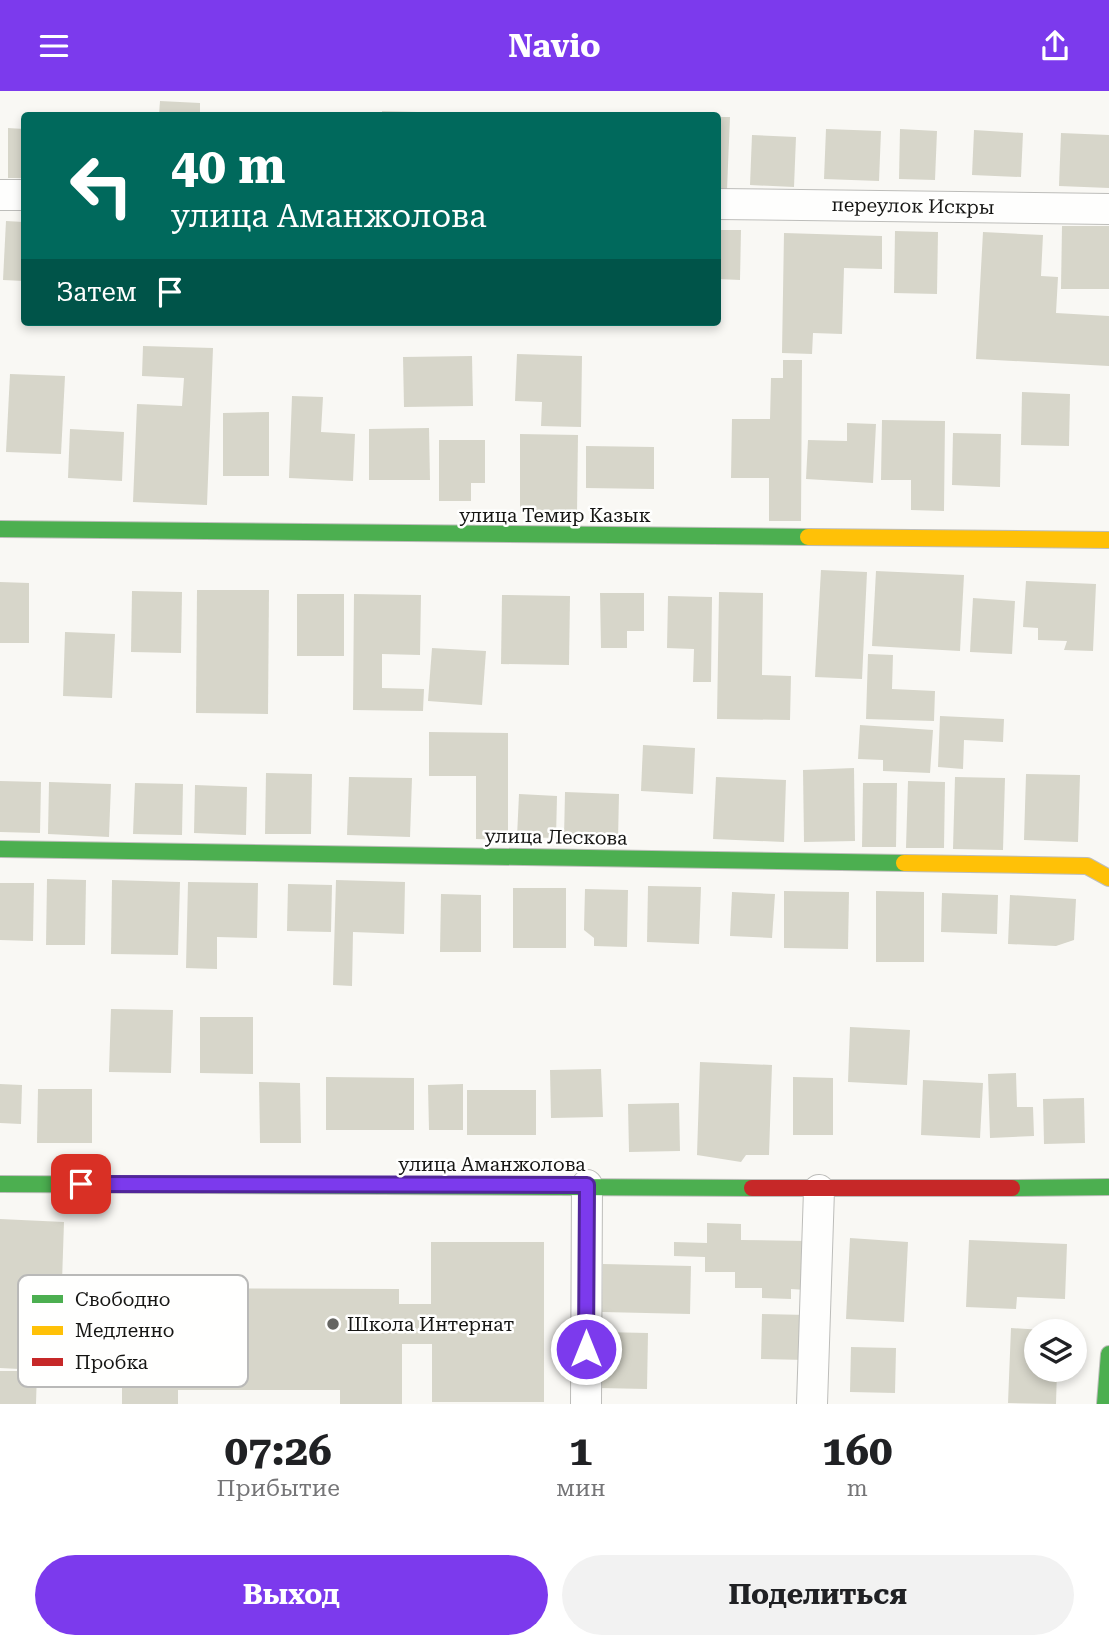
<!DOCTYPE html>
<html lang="ru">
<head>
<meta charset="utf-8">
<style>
  body { margin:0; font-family:"Roboto Serif",serif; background:#f2f2f2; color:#202124; height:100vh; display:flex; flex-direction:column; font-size:26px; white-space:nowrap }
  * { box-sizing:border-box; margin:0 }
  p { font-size:23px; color:#757577 }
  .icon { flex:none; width:38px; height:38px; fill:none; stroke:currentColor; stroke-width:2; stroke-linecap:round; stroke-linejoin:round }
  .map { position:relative; height:1313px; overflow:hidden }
  .side { display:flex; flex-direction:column; background:#fff; flex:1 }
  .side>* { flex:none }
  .hud { position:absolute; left:21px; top:21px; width:700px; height:214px; border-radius:7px; box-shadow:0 4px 10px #0003; background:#00695c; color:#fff; overflow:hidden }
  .tools { position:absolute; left:1024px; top:1228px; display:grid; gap:14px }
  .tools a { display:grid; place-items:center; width:63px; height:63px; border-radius:50%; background:#fff; box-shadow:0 4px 10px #0003; font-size:35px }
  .pin { position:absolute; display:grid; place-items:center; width:60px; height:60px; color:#fff; margin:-30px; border-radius:14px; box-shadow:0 4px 10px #0006 }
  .me { position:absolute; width:77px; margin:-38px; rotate:0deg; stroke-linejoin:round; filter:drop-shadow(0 0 5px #0008) }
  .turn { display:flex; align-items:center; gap:24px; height:147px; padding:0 35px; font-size:32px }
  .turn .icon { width:91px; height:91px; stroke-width:2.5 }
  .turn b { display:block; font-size:49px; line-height:60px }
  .then { display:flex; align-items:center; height:66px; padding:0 35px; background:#0003; gap:14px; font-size:26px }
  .eta { display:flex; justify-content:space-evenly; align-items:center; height:119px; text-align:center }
  .eta b { font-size:42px; font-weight:700; line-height:49px }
  .primary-button { display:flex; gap:14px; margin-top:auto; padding:14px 35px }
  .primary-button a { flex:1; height:80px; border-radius:42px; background:#7c3aed; color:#fff; font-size:28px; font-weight:700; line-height:80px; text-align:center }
  .primary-button a+a { background:#f2f2f2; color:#202124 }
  header { display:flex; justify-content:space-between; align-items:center; height:91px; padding:0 35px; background:#7c3aed; color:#fff; font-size:32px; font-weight:700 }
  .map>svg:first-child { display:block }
  .building { fill:#d7d6ca }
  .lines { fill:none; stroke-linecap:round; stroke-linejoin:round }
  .street-casing { stroke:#bdbdba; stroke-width:32 }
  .fast-casing { stroke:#bdbdba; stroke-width:18 }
  .slow-casing { stroke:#bdbdba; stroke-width:18 }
  .jam-casing { stroke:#bdbdba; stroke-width:18 }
  .street { stroke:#fefefd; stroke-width:30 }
  .fast { stroke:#4caf50; stroke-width:16 }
  .slow { stroke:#ffc107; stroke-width:16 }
  .jam { stroke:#c62828; stroke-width:16 }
  .route-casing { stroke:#51269a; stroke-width:18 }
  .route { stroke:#7c3aed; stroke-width:12 }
  .poi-dot { fill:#656562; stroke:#fffffe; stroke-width:2.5 }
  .labels { text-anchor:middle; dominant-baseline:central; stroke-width:5; stroke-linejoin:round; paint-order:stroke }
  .street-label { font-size:19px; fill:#161614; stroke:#fffffe }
  .poi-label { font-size:19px; fill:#161614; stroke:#fffffe; text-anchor:start }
  .key { fill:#fffffe; stroke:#b9b9b8; stroke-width:2 }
  .key-label { font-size:19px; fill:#161614 }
</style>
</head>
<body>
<header><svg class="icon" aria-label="menu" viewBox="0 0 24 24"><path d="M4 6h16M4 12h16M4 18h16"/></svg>Navio<svg class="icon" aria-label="share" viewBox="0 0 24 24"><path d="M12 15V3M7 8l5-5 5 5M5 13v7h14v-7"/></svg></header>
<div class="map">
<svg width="1109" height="1313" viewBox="0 0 1109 1313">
  <rect width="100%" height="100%" fill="#f9f8f4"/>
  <g class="building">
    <path d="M160 10 200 12V24H159Z"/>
    <path d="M382 20 418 21V24H382Z"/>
    <path d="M304 21 347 22V24H304Z"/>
    <path d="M718 26H730L727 99 718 98Z"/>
    <path d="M8 37 24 38V87H8Z"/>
    <path d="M826 38 881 40 879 90 824 88Z"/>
    <path d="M900 38 937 40 935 89 899 88Z"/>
    <path d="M974 39 1023 42 1021 86 972 84Z"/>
    <path d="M1061 42 1109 44V97L1059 95Z"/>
    <path d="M752 44 796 46 794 96 750 94Z"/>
    <path d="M6 130 24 131V190L3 189Z"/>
    <path d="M1062 135H1109V198H1061Z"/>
    <path d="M718 139H741L740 189 718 188Z"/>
    <path d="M895 140 938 141 937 203 894 202Z"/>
    <path d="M983 141 1043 144 1041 185 1058 186 1056 222 1109 225V275L976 268Z"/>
    <path d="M784 142 882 145V178L844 177 842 243 813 242 812 263 782 262Z"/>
    <path d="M143 255 213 257 207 414 133 411 137 313 182 315 184 287 142 285Z"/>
    <path d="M517 263 582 265 581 336 541 335 542 311 515 310Z"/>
    <path d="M472 265 473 315 404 316 403 266Z"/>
    <path d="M783 269H802L801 430H769V387H731L732 328H770L771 287H783Z"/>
    <path d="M10 283 65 285 61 363 6 361Z"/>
    <path d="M1022 301 1070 303 1069 355 1021 354Z"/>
    <path d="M292 305 323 306 321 341 355 343 353 390 289 387Z"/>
    <path d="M269 321V385H223V322Z"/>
    <path d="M882 329 945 330 944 420 911 419V389H881Z"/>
    <path d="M847 332 876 333 873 392 806 388 808 349 847 350Z"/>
    <path d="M429 337 430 389H369V338Z"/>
    <path d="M70 338 124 341 122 390 68 387Z"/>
    <path d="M953 342 1001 343 1000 396 952 394Z"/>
    <path d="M520 343 578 344 577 423 520 422Z"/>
    <path d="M439 349H485V392H471V410H439Z"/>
    <path d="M586 355 654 356V398L586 397Z"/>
    <path d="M821 479 867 481 862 588 815 586Z"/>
    <path d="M876 480 964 484 960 560 872 555Z"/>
    <path d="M1026 490 1096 493 1093 560 1064 559 1067 550 1038 549V537L1023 536Z"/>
    <path d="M0 491 29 492V552H0Z"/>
    <path d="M197 499H269L268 623 196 622Z"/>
    <path d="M132 500 182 501 181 562 131 561Z"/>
    <path d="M719 501 763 502 762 584 791 585 790 629 717 628Z"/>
    <path d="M600 502H644V540H627V557H601Z"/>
    <rect x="297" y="503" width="47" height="62"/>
    <path d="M354 503 421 504 420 564 382 563V597L424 598 423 620 353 619Z"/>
    <path d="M502 504 570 505 569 574 501 573Z"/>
    <path d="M668 505 712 506 711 591H693L694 558 667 557Z"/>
    <path d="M973 507 1015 510 1012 563 970 561Z"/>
    <path d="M65 541 115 543 112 607 63 605Z"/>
    <path d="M432 557 486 560 482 614 428 610Z"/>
    <path d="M868 563 893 564 892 598 935 600 934 630 866 628Z"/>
    <path d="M940 625 1004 628 1003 651 964 649 963 678 938 676Z"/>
    <path d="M860 634 933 639 930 682 883 680V669L858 668Z"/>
    <path d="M429 641 508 642V749L476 748V685H429Z"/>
    <path d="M643 654 695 657 693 703 641 700Z"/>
    <path d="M854 677 855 750 804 751 803 679Z"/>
    <path d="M266 682 312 683 311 743H265Z"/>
    <path d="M1026 683 1080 684 1078 751 1024 749Z"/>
    <path d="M349 686 412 687 410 746 347 744Z"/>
    <path d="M716 686 786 689 784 751 713 748Z"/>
    <path d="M955 686 1005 687 1003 759 953 758Z"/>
    <path d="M0 690 41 691 40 742 0 741Z"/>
    <path d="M908 690 945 691 944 757H906Z"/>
    <path d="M49 691 111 693 109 746 48 743Z"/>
    <path d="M135 692 183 693 182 744 133 743Z"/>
    <path d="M863 692H897L896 756H862Z"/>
    <path d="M195 694 247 696 246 744 194 742Z"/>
    <path d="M565 701 619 703 618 749 564 747Z"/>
    <path d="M519 703 557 705 556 747 517 746Z"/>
    <path d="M47 788 86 789 85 854H46Z"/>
    <path d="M112 789 180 791 178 864 111 863Z"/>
    <path d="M336 789 405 791 404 843 353 841 352 895 333 894Z"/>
    <path d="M188 791 258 792 257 847 217 846V878L186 877Z"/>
    <path d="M0 792H34L33 850 0 849Z"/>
    <path d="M288 793 332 794 331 841 287 840Z"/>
    <path d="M648 795 701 796 699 853 647 851Z"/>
    <rect x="513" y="797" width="53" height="60"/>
    <path d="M585 798 628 799 627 856 594 855V847L584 839Z"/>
    <path d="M784 800 849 801 848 858 784 857Z"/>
    <path d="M876 800 924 801V871H876Z"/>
    <path d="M732 801 775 803 772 847 730 845Z"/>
    <path d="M942 802 998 804 997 843 941 841Z"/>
    <path d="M441 803 481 804V861H440Z"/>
    <path d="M1010 804 1076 808 1074 849 1056 855 1008 853Z"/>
    <path d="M111 918 173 919 171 982 109 981Z"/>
    <path d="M200 926H253V983L200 982Z"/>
    <path d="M850 936 910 939 907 994 848 991Z"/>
    <path d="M700 971 772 974 769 1064H746L741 1071 697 1064Z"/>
    <path d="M601 978 603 1026 551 1027 550 979Z"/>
    <path d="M1016 982 1017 1016H1033L1034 1045 990 1047 988 983Z"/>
    <path d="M326 986 414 987V1039H326Z"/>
    <path d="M793 986 833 987V1044H793Z"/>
    <path d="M923 989 983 992 980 1047 921 1044Z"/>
    <path d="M259 991 300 992 301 1052H260Z"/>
    <path d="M0 993 22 994 21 1033 0 1032Z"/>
    <path d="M463 993V1039H429L428 994Z"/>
    <path d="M38 998H92V1052H37Z"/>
    <rect x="467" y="999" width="69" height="45"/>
    <path d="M1084 1007 1085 1052 1044 1053 1043 1008Z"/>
    <path d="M679 1012 680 1060 629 1061 628 1013Z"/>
    <path d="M0 1128 64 1131 59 1280 0 1277Z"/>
    <path d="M707 1132 741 1133V1149L807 1150 806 1199 791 1198V1208L762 1207V1197H735V1181H705V1166L674 1165V1151L707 1152Z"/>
    <path d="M850 1147 908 1151 904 1231 846 1228Z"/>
    <path d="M969 1149 1067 1153 1065 1208 1017 1206 1016 1218 966 1216Z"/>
    <path d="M431 1151H544V1311H432V1253H402V1313H340V1299H178V1313H122V1197L399 1198V1213H431Z"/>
    <path d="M603 1173 691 1175 690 1223 602 1221Z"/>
    <path d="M762 1223 807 1224 806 1269 761 1268Z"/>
    <path d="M1011 1237 1043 1239 1036 1241V1279H1057L1056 1313 1008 1312Z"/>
    <path d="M601 1241 648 1242 647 1298 599 1297Z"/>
    <path d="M851 1256 896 1257 895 1302 850 1301Z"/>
    <path d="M0 1280H37L36 1313H0Z"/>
  </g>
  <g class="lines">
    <defs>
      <g id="street">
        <path d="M0 104H24"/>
        <path d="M718 113 1109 118"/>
        <path d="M586 1313 587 1094"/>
        <path d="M812 1313 819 1099"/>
      </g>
      <g id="fast">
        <path d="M0 438 808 446"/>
        <path d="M0 758 904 772"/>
        <path d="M0 1093 752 1097"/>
        <path d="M1012 1097 1109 1096"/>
        <path d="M1105 1313 1109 1263"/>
      </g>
      <g id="slow">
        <path d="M808 446 1109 449"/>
        <path d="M904 772 1087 775 1109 787"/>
      </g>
      <path id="jam" d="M752 1097H1012"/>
    </defs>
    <use href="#street" class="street-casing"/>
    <use href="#fast" class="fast-casing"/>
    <use href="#slow" class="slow-casing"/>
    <use href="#jam" class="jam-casing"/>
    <use href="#street" class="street"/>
    <use href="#fast" class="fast"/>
    <use href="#slow" class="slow"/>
    <use href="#jam" class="jam"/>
  </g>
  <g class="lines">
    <defs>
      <path id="route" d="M81 1093 587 1094 586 1258"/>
    </defs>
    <use href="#route" class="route-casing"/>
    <use href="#route" class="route"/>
  </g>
  <circle class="poi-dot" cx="333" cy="1233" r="7"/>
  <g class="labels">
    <g class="street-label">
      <text transform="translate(913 115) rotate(1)">переулок Искры</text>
      <text x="555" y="424">улица Темир Казык</text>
      <text transform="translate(556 746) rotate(1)">улица Лескова</text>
      <text x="492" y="1073">улица Аманжолова</text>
    </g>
    <g class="poi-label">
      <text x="347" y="1233">Школа Интернат</text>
    </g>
  </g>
  <rect x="18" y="1184" width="230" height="112" rx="10" class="key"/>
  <rect x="32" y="1204" width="31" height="8" fill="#4caf50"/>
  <rect x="32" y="1235" width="31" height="9" fill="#ffc107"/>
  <rect x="32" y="1267" width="31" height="8" fill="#c62828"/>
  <g class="key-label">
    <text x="75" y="1215">Свободно</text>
    <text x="75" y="1246">Медленно</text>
    <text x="75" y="1278">Пробка</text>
  </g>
</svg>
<div class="tools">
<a><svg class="icon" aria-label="layers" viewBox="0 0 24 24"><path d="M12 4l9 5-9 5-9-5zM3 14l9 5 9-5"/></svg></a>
</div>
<div class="pin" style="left:81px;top:1093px;background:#d93025"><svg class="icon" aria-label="arrive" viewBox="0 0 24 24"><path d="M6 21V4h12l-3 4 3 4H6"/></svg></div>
<svg class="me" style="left:586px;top:1258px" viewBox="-20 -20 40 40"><circle r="17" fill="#7c3aed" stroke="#fff" stroke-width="3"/><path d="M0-11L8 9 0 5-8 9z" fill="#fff"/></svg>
<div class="hud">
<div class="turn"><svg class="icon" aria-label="left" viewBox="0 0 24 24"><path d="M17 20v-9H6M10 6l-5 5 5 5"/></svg><div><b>40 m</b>улица Аманжолова</div></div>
<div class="then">Затем<svg class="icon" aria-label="arrive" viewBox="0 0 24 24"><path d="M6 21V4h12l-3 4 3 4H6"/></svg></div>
</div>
</div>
<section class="side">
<div class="eta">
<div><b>07:26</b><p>Прибытие</p></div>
<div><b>1</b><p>мин</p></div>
<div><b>160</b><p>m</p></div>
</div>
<div class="primary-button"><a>Выход</a><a>Поделиться</a></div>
</section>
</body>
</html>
